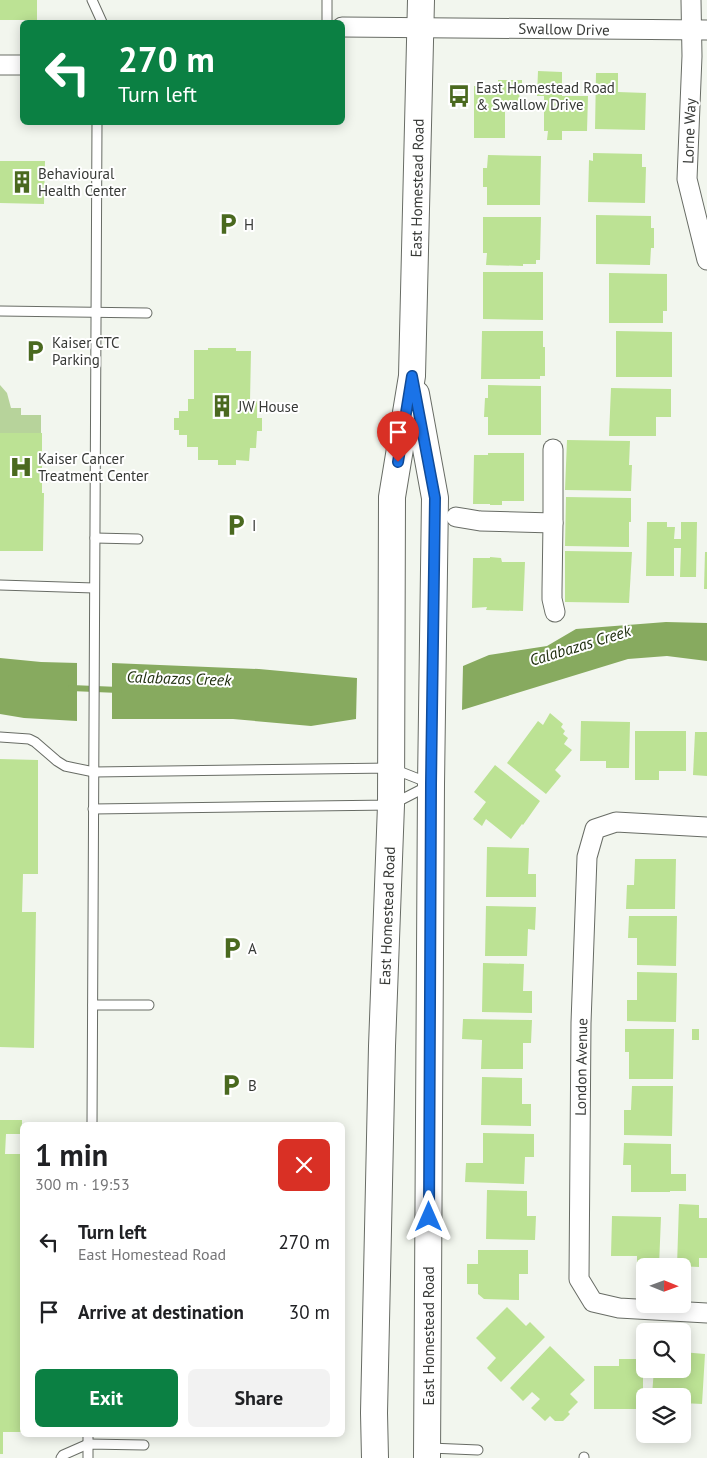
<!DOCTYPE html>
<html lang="en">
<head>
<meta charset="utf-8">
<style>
  body { margin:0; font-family:"PT Sans",sans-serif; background:#f2f2f2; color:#202124; height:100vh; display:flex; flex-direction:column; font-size:19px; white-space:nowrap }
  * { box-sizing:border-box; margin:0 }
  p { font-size:16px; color:#757577 }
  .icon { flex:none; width:28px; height:28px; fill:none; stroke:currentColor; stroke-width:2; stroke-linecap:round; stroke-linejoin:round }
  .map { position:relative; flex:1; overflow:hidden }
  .sheet { position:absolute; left:20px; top:1122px; width:325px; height:315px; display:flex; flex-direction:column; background:#fff; border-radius:8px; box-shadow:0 2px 12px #0003 }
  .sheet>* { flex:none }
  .top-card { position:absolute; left:20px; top:20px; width:325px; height:105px; border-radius:8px; box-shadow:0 2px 12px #0003; background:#0b8043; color:#fff; overflow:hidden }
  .needle { width:32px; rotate:91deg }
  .tools { position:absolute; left:636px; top:1258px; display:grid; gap:10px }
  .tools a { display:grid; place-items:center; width:55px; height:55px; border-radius:8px; background:#fff; box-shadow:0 2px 12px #0003; font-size:25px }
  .pin { position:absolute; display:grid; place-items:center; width:42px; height:42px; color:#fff; margin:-51px -21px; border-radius:50% 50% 50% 0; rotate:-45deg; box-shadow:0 0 5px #0007 }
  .pin .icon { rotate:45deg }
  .me { position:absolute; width:55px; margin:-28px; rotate:0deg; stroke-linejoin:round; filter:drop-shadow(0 0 4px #0008) }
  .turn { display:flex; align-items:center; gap:18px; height:105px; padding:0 15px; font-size:22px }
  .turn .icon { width:65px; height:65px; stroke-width:2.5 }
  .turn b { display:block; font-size:35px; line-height:42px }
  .round { display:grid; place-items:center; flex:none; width:52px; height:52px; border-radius:8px; background:#f2f2f2 }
  .overview { display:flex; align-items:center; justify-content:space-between; height:85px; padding:0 15px }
  h1 { font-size:30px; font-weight:800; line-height:38px }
  .cta { display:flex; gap:10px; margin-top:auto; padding:10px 15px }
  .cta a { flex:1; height:58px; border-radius:8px; background:#0b8043; color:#fff; font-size:20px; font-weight:800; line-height:58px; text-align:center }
  .cta a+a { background:#f2f2f2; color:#202124 }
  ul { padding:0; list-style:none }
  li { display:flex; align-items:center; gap:15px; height:70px; padding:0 15px }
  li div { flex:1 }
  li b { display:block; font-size:19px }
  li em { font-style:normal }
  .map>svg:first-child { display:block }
  .green { fill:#b7d39b }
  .water { fill:#87aa5f }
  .pier { fill:#f2f6ee }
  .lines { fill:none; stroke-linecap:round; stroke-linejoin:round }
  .stream { stroke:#87aa5f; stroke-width:6 }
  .building { fill:#bce294 }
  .service-casing { stroke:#686c65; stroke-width:11 }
  .minor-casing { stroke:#686c65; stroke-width:21 }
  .secondary-casing { stroke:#686c65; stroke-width:28 }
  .service { stroke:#fff; stroke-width:9 }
  .minor { stroke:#fff; stroke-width:19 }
  .secondary { stroke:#fff; stroke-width:26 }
  .route-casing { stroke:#114b97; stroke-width:12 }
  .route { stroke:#1a73e8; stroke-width:9 }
  .labels { text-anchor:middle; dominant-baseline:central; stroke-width:4; stroke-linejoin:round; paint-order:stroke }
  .street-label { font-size:15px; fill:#373936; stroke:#fff }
  .poi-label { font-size:15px; fill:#373936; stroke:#fff; text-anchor:start }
  .water-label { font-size:16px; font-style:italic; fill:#213010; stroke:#fff }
</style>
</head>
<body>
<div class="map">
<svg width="707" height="1458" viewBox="0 0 707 1458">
  <rect width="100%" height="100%" fill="#f2f6ee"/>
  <path class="green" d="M0 385 7 393 11 408H21V415H41V433H0Z"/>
  <g class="water">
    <path d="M666 622 707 623V661L667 656 628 659 462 710 463 666 489 655 547 646 576 629Z"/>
    <path d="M0 658 41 662 78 663 77 721 24 718 0 714Z"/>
    <path d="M112 663 259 669 357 678 356 719 311 726 233 719H111Z"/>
  </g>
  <g class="pier">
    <path d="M77 660 80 663V721L77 723Z"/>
    <path d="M110 661H112V721L109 719Z"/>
  </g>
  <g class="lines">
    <path class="stream" d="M71 688 119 690"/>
  </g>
  <g class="building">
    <path d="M0 0H37V21L32 22 33 20H0Z"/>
    <path d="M538 71 562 72V96H588L587 131H562V140H547L548 131H544V96H537Z"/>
    <path d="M596 73H618V92L646 93 645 130 595 129Z"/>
    <path d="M498 80H522V89H519L520 106H505V138H474V86H498Z"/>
    <path d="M593 153 642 154V167H646L645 203 588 202 589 160 593 161Z"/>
    <path d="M488 155 541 156 540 205H487V187H483V168H487Z"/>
    <path d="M0 161H45L44 204 0 203Z"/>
    <path d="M596 215 651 216V228H654V248H651L650 265 596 264Z"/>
    <path d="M483 217H541L540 260H536V264H523V266L486 265 487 253H483Z"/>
    <path d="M483 272H543V320L483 319Z"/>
    <path d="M609 273 667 274V311H663V323H609Z"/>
    <path d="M482 331H543V347H545V376H540V379H481Z"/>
    <path d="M616 331 672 332V377H616Z"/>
    <path d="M208 348H236V351H251L250 401H257V418H262V431H257L256 448H250L249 461 236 460V465H218V460H198V447H187V435H179V430H174V418H179V411H188V399H194V350H208Z"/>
    <path d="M488 385 541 386V435H488V417H484L485 398H488Z"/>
    <path d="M611 388 671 389V417H656V436H609Z"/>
    <path d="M0 433H42V493H44L43 551H0Z"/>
    <path d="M567 440 630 441 629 465H632L631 491 565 490Z"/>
    <path d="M488 453H524V501H502V505H490V504H473L474 455H488Z"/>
    <path d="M566 497 631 498V522H629V547L565 546Z"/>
    <path d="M647 522H667V527H675L674 539H681V522H697L696 577H680L681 548H674V576H646Z"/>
    <path d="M565 551 632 552 629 603 565 602Z"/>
    <path d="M705 552H707V589H704Z"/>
    <path d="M490 557 501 558 502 562H525L523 611 486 610 487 607 472 608 473 558H490Z"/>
    <path d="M550 713 563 724 561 727 565 731 563 734 568 738 564 744 572 750 555 770 561 776 546 794 507 763 538 721 543 725Z"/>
    <path d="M581 721 630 722 629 768H606V761H580Z"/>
    <path d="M635 731H686V771H659V780H635Z"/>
    <path d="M695 732H707V776L693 775Z"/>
    <path d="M0 759 38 760V874H23L22 912H36L34 1048 0 1047Z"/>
    <path d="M495 765 540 801 523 825 522 824 511 839 486 819 482 826 473 819 486 802 474 792Z"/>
    <path d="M487 847 529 848 528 874H536V897H486Z"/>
    <path d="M635 859H676L675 909H626L627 885H634Z"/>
    <path d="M486 906 536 907 535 930 528 929 527 956H485Z"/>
    <path d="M629 916H677L676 966 637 965V938H628Z"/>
    <path d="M483 963 524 964 523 991H532V1013L482 1012Z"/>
    <path d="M637 972 677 973 676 1022 627 1021V1000H637Z"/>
    <path d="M463 1019 532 1020 531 1043H523V1069H481L482 1040 462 1039Z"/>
    <path d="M625 1029H674L673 1079H629V1052H625Z"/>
    <rect x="692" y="1029" width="7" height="11"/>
    <path d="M482 1077 522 1078V1104H531V1126L481 1125Z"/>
    <path d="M632 1086H673L672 1136 624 1135V1110H631Z"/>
    <path d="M0 1120H22V1134H6L5 1154H22V1432H3V1454H0Z"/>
    <path d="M483 1133 534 1134V1157H525L524 1184 465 1182 466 1163H483Z"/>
    <path d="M624 1143 671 1144V1174H686V1191H670V1192H631V1165H623Z"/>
    <path d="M487 1190 527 1191V1216H536L535 1240 486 1239Z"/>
    <path d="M679 1204 699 1205V1218H707V1258H699V1267L677 1266Z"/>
    <path d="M612 1216 661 1217 659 1266 637 1265V1256H611Z"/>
    <path d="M478 1250H528V1274H519V1300L484 1299 478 1294V1284H467V1264H478Z"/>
    <path d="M507 1307 526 1326 530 1322 545 1337 501 1382 487 1368 496 1358 476 1338Z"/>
    <path d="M550 1346 585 1380 570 1394 578 1402 568 1412 570 1414 563 1421H555L550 1416 545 1421 531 1408 540 1399 532 1392 523 1401 510 1388Z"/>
    <path d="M682 1352 705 1354 702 1404 682 1403V1396L652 1395 654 1369H682Z"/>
    <path d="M619 1359H643V1409H594V1366H619Z"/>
  </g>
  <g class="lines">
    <defs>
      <g id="service">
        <path d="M92 0 102 22"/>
        <path d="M327 22V0"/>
        <path d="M0 311 147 313"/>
        <path d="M95 538 138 539"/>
        <path d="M0 585 94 588"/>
        <path d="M0 737 29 739 35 742 57 761 65 766 94 772 391 768 429 783"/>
        <path d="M93 809 391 805 428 786"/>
        <path d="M93 1005H149"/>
        <path d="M92 1125 97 122"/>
        <path d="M88 1435V1458"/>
        <path d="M430 1448 478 1450"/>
        <path d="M61 1458 63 1455 88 1444 144 1445"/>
        <path d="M584 1458V1457"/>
      </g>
      <g id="minor">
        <path d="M691 0 692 56 687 179 707 260"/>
        <path d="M342 27 707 30"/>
        <path d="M0 65H22"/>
        <path d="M456 517 480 521 553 523 552 590V599L555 612"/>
        <path d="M553 523V449"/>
        <path d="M707 827 616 822 595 829 587 857 581 1023 579 1279 593 1302 619 1308 707 1313"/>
      </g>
      <g id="secondary">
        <path d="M416 394 435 498 431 784 427 1458"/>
        <path d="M375 1458 374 1413 382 1046 391 805 392 497 412 376 421 0"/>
      </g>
    </defs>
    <use href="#service" class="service-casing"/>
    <use href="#minor" class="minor-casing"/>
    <use href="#secondary" class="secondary-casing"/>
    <use href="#service" class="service"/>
    <use href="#minor" class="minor"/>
    <use href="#secondary" class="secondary"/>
  </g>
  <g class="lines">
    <defs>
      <path id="route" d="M398 462 412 376 435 498 431 784 429 1217"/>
    </defs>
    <use href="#route" class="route-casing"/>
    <use href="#route" class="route"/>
  </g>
  <defs>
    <symbol id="bus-bare" viewBox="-9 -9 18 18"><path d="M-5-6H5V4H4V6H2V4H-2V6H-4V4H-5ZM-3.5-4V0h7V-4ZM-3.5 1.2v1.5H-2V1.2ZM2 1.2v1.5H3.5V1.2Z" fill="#4a691f" stroke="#fff" stroke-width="2.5" paint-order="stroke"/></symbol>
    <symbol id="building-bare" viewBox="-9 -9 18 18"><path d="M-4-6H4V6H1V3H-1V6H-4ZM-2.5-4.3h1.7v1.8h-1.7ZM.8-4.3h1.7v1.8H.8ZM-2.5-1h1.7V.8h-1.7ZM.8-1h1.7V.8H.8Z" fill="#4a691f" stroke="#fff" stroke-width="2.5" paint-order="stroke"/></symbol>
    <symbol id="parking-bare" viewBox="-9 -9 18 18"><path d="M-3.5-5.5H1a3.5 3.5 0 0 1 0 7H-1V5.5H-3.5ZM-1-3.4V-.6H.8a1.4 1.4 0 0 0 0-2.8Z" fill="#4a691f" stroke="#fff" stroke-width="2.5" paint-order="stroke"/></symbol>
    <symbol id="hospital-bare" viewBox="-9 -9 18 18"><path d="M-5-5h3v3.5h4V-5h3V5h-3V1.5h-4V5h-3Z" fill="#4a691f" stroke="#fff" stroke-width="2.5" paint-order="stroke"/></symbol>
  </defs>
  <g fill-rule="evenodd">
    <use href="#bus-bare" x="443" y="80" width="32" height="32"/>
    <use href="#building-bare" x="6" y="166" width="32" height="32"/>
    <use href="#parking-bare" x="212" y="208" width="32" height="32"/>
    <use href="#parking-bare" x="19" y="335" width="32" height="32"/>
    <use href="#building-bare" x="206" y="390" width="32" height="32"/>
    <use href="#hospital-bare" x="5" y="451" width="32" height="32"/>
    <use href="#parking-bare" x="220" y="509" width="32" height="32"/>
    <use href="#parking-bare" x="216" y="932" width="32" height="32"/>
    <use href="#parking-bare" x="215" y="1069" width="32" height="32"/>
  </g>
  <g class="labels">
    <g class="street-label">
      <text transform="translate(564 29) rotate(1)">Swallow Drive</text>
      <text transform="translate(689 131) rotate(-88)">Lorne Way</text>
      <text transform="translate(417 188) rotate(-89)">East Homestead Road</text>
      <text transform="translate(387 916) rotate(-88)">East Homestead Road</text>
      <text transform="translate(581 1067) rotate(-89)">London Avenue</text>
      <text transform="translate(428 1336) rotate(-90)">East Homestead Road</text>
    </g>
    <g class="poi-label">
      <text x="476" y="87">East Homestead Road<tspan x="476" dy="17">&amp; Swallow Drive</tspan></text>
      <text x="38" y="173">Behavioural<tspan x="38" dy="17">Health Center</tspan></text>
      <text x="244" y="224">H</text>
      <text x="52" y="342">Kaiser CTC<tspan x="52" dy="17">Parking</tspan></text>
      <text x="238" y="406">JW House</text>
      <text x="38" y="458">Kaiser Cancer<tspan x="38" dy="17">Treatment Center</tspan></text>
      <text x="252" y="525">I</text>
      <text x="248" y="948">A</text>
      <text x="248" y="1085">B</text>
    </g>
    <g class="water-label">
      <text transform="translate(580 645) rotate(-17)">Calabazas Creek</text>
      <text transform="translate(179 678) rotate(2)">Calabazas Creek</text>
    </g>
  </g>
</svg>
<div class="tools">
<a><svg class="needle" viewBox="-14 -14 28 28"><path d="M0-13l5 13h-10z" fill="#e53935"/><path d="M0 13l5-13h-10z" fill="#757577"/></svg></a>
<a><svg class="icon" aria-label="search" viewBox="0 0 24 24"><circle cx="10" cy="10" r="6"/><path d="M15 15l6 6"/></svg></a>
<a><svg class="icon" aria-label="layers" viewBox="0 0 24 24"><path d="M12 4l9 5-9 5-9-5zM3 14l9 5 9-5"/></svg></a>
</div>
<div class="pin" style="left:398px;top:462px;background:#d93025"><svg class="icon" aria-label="arrive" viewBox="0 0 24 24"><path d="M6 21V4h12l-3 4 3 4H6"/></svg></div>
<svg class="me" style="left:429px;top:1217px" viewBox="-20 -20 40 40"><path d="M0-17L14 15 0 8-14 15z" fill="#1a73e8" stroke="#fff" stroke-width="4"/></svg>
<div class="top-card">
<div class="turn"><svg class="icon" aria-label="left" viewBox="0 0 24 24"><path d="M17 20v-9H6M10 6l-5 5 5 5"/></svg><div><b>270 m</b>Turn left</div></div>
</div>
<section class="sheet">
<div class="overview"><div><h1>1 min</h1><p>300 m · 19:53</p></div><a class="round" style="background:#d93025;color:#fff"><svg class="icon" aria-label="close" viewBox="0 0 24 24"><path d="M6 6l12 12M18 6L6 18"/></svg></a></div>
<ul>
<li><svg class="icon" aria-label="left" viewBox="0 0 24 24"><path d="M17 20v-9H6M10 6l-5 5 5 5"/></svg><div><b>Turn left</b><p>East Homestead Road</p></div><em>270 m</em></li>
<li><svg class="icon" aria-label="arrive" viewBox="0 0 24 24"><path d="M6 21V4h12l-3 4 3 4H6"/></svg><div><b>Arrive at destination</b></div><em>30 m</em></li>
</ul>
<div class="cta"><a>Exit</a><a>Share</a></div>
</section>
</div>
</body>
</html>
